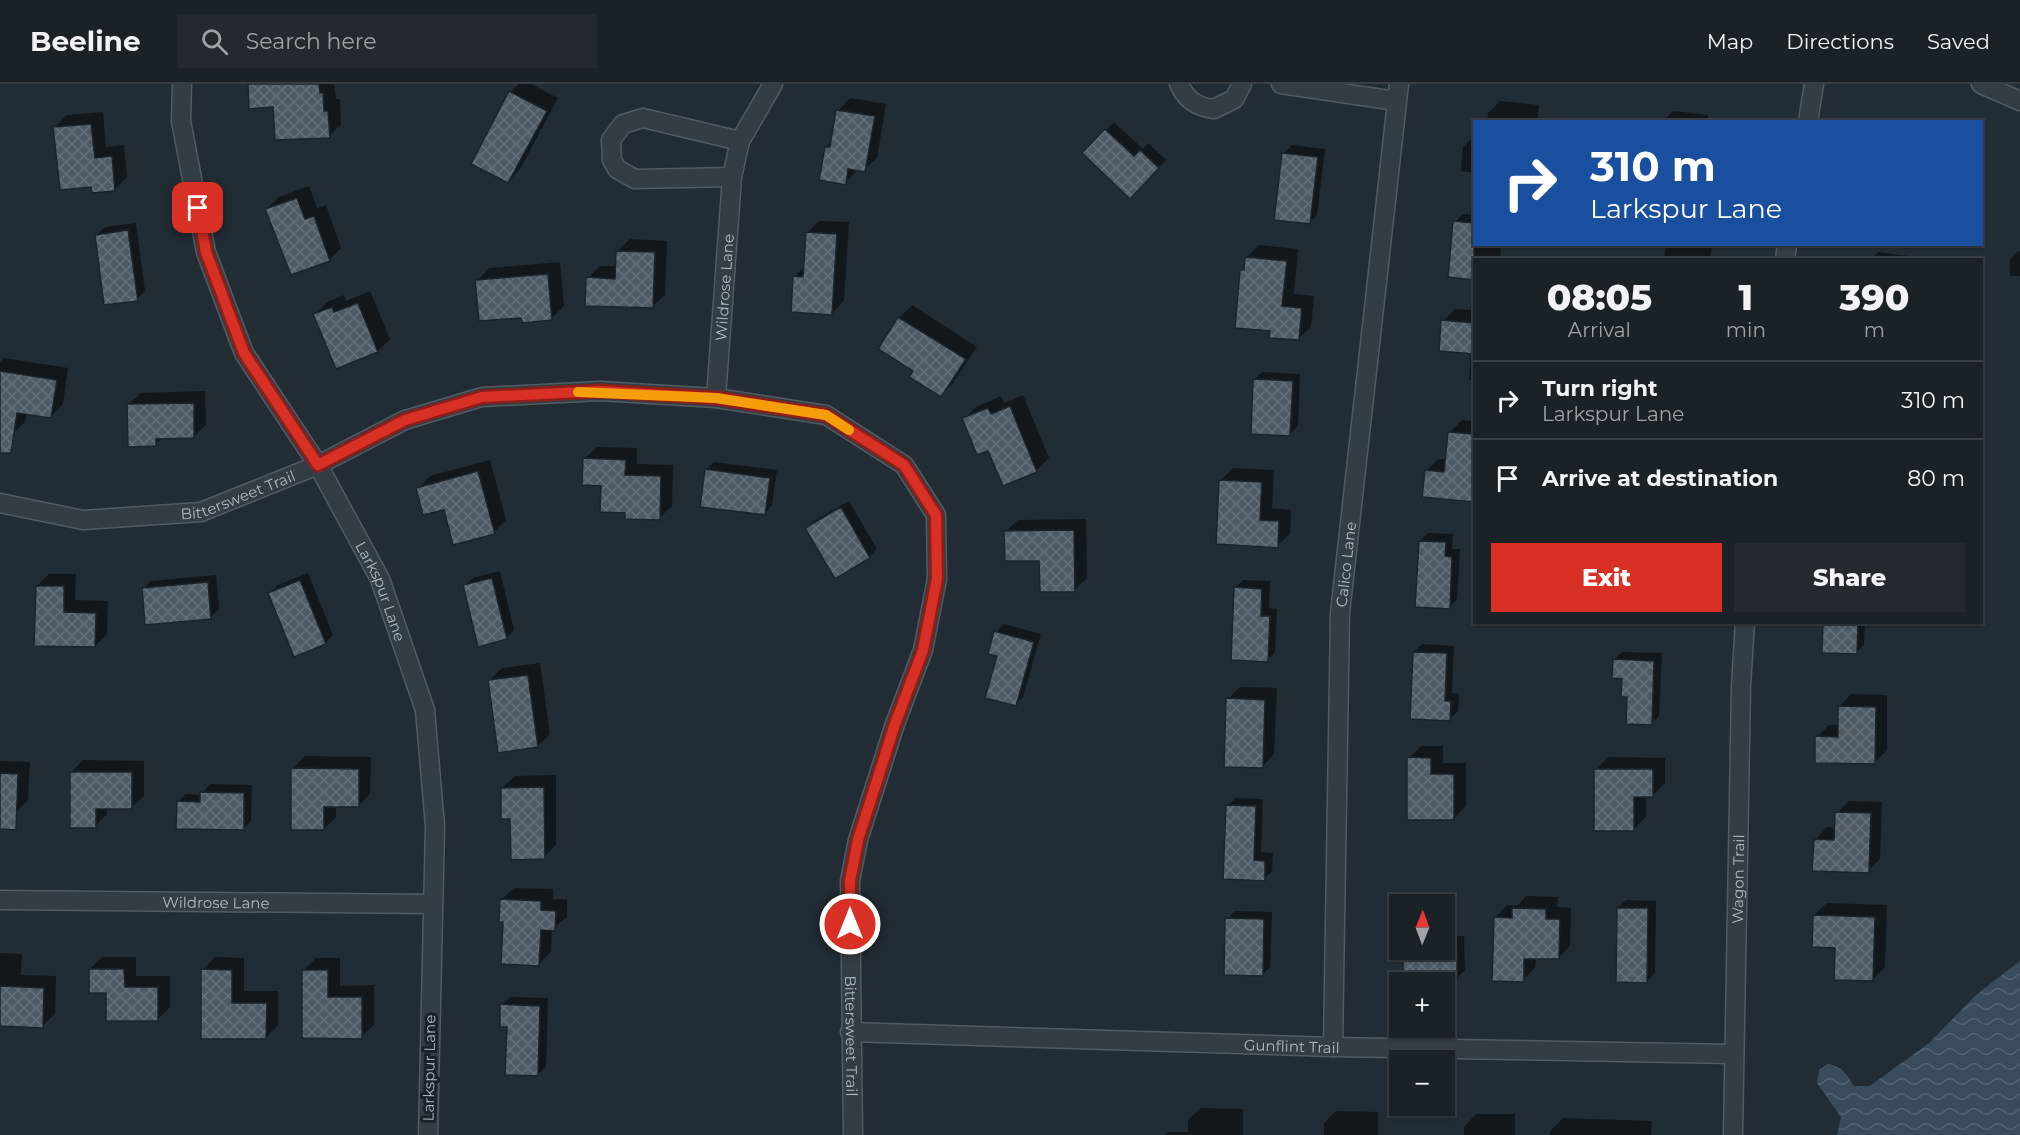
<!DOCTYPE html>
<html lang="en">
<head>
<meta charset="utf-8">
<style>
  body { margin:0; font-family:Montserrat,sans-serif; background:#23292f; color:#f1f3f6; height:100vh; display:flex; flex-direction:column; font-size:22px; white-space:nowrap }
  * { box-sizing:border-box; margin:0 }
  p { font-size:20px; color:#9fa3a7 }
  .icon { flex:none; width:33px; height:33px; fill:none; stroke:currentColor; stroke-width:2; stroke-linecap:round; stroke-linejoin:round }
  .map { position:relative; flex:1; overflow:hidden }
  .panel { position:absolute; left:1473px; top:174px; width:510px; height:366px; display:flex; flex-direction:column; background:#1a2127; border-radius:0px; box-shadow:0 2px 4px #0004,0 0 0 2px #383e44 }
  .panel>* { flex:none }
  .guide { position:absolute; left:1473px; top:36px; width:510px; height:126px; border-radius:0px; box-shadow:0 2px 4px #0004,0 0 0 2px #383e44; background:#1a4fa0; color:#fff; overflow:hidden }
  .needle { width:39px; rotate:1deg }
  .controls { position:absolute; left:1389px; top:810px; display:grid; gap:12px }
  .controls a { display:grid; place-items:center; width:66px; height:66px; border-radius:0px; background:#1a2127; box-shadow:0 2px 4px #0004,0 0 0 2px #383e44; font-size:30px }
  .pin { position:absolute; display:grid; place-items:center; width:51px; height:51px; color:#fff; margin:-26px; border-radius:12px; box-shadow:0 3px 9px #0006 }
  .me { position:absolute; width:66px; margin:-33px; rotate:0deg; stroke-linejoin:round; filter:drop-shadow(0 0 4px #0008) }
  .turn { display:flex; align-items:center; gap:21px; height:126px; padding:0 18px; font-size:27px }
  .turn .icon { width:78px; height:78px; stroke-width:2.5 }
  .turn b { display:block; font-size:42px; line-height:51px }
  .eta { display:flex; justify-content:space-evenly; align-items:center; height:102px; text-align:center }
  .eta b { font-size:36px; font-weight:800; line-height:42px }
  .action { display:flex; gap:12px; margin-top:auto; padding:12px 18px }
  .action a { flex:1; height:69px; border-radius:0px; background:#d93025; color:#fff; font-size:24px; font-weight:800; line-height:69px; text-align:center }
  .action a+a { background:#23292f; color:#f1f3f6 }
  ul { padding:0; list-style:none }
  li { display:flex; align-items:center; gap:18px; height:78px; padding:0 18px; border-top:2px solid #383e44 }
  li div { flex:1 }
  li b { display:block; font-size:22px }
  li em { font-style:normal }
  header { display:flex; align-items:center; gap:36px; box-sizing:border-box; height:84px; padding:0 30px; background:#1a2127; border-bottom:2px solid #383e44 }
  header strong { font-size:28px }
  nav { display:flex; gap:33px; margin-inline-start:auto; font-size:21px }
  .search { width:420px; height:54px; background:#23292f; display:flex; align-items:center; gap:15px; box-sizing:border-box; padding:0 21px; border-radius:0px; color:#9fa3a7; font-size:22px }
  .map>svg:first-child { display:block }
  .water { fill:url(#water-waves) }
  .shadow { fill:#0007 }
  .building { fill:url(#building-cross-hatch); stroke:#1c242b; stroke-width:1.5 }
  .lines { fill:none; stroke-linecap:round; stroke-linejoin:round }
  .minor-casing { stroke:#525b62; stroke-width:21 }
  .minor { stroke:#353d44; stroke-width:18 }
  .route-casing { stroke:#8d1f18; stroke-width:15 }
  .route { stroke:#d93025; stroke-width:10 }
  .slow { stroke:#f59e0b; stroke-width:10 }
  .labels { text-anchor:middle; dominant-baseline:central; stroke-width:6; stroke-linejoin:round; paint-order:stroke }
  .street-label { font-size:15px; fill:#afb9c1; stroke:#1b2229 }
</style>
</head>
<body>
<header>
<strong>Beeline</strong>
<div class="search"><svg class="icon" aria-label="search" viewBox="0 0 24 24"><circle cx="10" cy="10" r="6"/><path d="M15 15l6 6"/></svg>Search here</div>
<nav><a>Map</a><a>Directions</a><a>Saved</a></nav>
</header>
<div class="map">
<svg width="2020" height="1051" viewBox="0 0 2020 1051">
  <defs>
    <pattern id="water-waves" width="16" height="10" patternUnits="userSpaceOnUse" patternTransform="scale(1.5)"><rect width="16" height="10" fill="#394c5b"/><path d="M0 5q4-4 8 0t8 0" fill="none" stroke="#536471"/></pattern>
    <pattern id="building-cross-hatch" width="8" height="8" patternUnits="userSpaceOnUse" patternTransform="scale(1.5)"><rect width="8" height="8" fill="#4f5b64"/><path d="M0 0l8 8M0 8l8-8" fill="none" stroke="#667078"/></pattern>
  </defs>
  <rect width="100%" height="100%" fill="#222c34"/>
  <path class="water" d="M2020 877V1051H1837L1841 1033 1817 999 1819 986 1828 980C1842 983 1847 990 1854 1002H1870L1929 959 1976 911Z"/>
  <g class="shadow">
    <path d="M249 0H334L336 15H340L341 40 329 52 275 22Z"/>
    <path d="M519 0H531L558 14 520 85 508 98 511 8Z"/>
    <path d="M850 14 886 20 877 74 864 86 858 85 845 99 826 63 832 57 838 27Z"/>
    <path d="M1500 17 1539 21 1537 38H1487L1488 29Z"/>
    <path d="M1673 27 1708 31 1707 38H1662Z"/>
    <path d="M103 28 106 63 124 61 127 93 115 105 93 101 54 44 67 31Z"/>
    <path d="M1114 38 1143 65 1148 59 1166 76 1130 113 1084 69Z"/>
    <path d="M1474 52V89L1461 87 1463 63Z"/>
    <path d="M1292 61 1325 65 1317 131 1309 139 1284 69Z"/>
    <path d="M309 102 317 124 326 121 341 164 329 176 267 125 279 113Z"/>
    <path d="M1463 130 1474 131V160H1501L1500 176H1474V194L1455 138Z"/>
    <path d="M819 137 849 138 844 217 832 229 794 193 805 182 807 149Z"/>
    <path d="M136 139 145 207 137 215 96 151 105 143Z"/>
    <path d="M630 155 667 157 665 211 652 223 588 194 600 182H617V167Z"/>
    <path d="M1666 160H1712L1710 176H1664Z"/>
    <path d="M1259 161 1298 165 1294 210 1314 212 1311 243 1298 255 1242 187 1246 183V174Z"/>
    <path d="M2018 167H2020V192H2010V175Z"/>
    <path d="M1878 168 1909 172V176H1871Z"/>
    <path d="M560 178 564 222 552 234 523 232 477 197 489 184Z"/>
    <path d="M370 207 390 255 378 267 336 284 315 231 327 218 344 211 346 217Z"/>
    <path d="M912 221 977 263 953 299 941 311 915 287 880 264 900 233Z"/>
    <path d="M1455 225 1474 226V296H1469L1471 268 1443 237Z"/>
    <path d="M4 274 68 284 63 320 51 333 27 329 25 338 13 350 0 348V278Z"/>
    <path d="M1262 288 1300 290 1298 342 1290 350 1254 296Z"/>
    <path d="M205 307 206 341 193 353H163L155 361 128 321 141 309Z"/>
    <path d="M1023 311 1049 374 1037 386 1004 400 989 365 964 335 976 323 1001 312 1004 319Z"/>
    <path d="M1462 336 1474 337V417L1424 412 1426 387 1438 375H1447L1450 348Z"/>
    <path d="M597 363 637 364V380L673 381 672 422 659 434 603 400 584 375Z"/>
    <path d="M490 376 506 436 494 448 418 405 430 392Z"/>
    <path d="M714 378 777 386 772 421 764 430 706 386Z"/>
    <path d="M1233 384 1274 386 1272 424 1291 426 1290 450 1277 462 1220 397Z"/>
    <path d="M849 417 877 465 869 473 807 444 815 436Z"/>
    <path d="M1086 435 1087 494 1074 506 1005 448 1018 436Z"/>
    <path d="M1428 449 1453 450 1452 465H1460L1457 515 1449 524 1420 457Z"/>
    <path d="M500 487 514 546 506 554 464 502 473 494Z"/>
    <path d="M308 489 333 551 325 559 270 510 278 501Z"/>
    <path d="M49 490H76L75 516 108 517 107 550 95 562 37 502Z"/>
    <path d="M216 491 219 525 211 533 143 505 151 497Z"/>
    <path d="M1243 496 1270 497 1269 524 1277 525 1275 568 1267 576 1235 504Z"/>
    <path d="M1825 538H1865L1864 561 1856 569Z"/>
    <path d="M1004 540 1041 550 1023 613 1015 621 996 548Z"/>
    <path d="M1422 560 1454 562 1452 609 1459 610 1458 627 1450 635 1414 568Z"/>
    <path d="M1622 568 1662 569 1659 632 1651 640 1629 612 1614 576Z"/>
    <path d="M540 579 550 650 538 662 490 596 502 584Z"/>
    <path d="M1240 603 1277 604 1274 670 1262 683 1228 615Z"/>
    <path d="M1851 610 1887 611V666L1875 678 1817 653 1829 641H1839V623Z"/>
    <path d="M1421 662H1443V679H1466V722L1453 735 1409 674Z"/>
    <path d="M305 672 371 673 370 710 358 722H336V733L324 745 293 684Z"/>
    <path d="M1608 673 1665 674V699L1653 711H1646V733L1633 746 1596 686Z"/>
    <path d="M83 676 144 677V712L131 724H107V730L95 742 71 689Z"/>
    <path d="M0 677 30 678 28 716 16 728 0 734Z"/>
    <path d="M556 691V761L544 773 512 733 502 704 515 692Z"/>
    <path d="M210 700 252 701 251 737 243 745 178 718 186 710 201 711Z"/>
    <path d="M1236 714 1263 715 1261 768 1273 769 1272 787 1264 795 1225 793 1227 722Z"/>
    <path d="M1849 717 1882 718 1880 775 1868 787 1815 756 1827 743 1836 744 1837 729Z"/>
    <path d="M514 804 553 805V815H567V833L552 845 551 868 539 880 501 816Z"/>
    <path d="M1526 812 1558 813 1557 823 1571 824 1570 862 1558 874H1536L1535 884 1523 896 1495 834 1507 821 1517 822Z"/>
    <path d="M1626 816 1656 817 1655 889 1647 897 1618 824Z"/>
    <path d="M1827 819 1887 821 1885 883 1873 895 1837 862 1814 831Z"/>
    <path d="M1235 827 1272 828 1270 883 1262 891 1227 835Z"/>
    <path d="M1444 844 1445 852H1464L1465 886 1457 894H1404V866H1444Z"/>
    <path d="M0 869 22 870 21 891 56 892 55 930 42 942 0 940Z"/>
    <path d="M102 873H136V892H170V923L158 935 108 908 90 885Z"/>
    <path d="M215 873 244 874V907H278V941L266 954 202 953 203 886Z"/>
    <path d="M316 874H340V902L374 901V941L361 953 303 887Z"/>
    <path d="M510 913 548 914 546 983 537 991 509 942 502 921Z"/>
    <path d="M1201 1024 1243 1025V1051H1165L1168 1048H1188V1036Z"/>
    <path d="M1336 1027 1378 1028V1051H1302H1324V1039Z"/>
    <path d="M1476 1030H1515V1051H1458H1464V1043Z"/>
    <path d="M1563 1034 1652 1037 1651 1051H1550V1047Z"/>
  </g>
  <g class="building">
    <path d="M248 0H319L320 9H323L324 27H328L330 54 275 56 273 23 249 25Z"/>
    <path d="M509 7 547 27 508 99 471 80Z"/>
    <path d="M836 26 875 32 865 88 848 85 846 101 819 96 825 63H830Z"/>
    <path d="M91 40 95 74 112 72 115 107 92 109 91 103 60 106 53 43Z"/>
    <path d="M1105 45 1134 72 1140 66 1159 84 1130 115 1082 69Z"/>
    <path d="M1282 69 1318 73 1310 140 1274 136Z"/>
    <path d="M297 114 305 135 314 132 330 177 291 191 265 125Z"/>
    <path d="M1453 137 1474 139V196L1448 193Z"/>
    <path d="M128 146 138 217 104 221 95 151Z"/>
    <path d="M806 148 837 150 832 231 791 228 793 192 803 193Z"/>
    <path d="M616 167 655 168 653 224 585 222 586 193 615 195Z"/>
    <path d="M1245 173 1287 177 1282 222 1302 224 1299 256 1269 254 1270 247 1235 244 1240 186H1244Z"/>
    <path d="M548 190 552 236 522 239 521 234 479 237 475 196Z"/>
    <path d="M358 219 378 268 336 285 313 230 332 223 334 228Z"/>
    <path d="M898 233 966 275 941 313 909 293 913 287 878 265Z"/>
    <path d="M1441 236 1474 239V270L1439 267Z"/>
    <path d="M0 287 57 296 51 334 17 329 11 369H0Z"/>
    <path d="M1253 295 1293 297 1290 352 1251 350Z"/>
    <path d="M194 319V354L156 355V362L128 363 127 320Z"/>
    <path d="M1010 322 1037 388 1003 402 988 367 977 371 962 334 988 324 991 330Z"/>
    <path d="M1448 348 1474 350V418L1422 413 1425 386 1444 388Z"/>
    <path d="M583 374 626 376 625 391 661 392 660 436 625 435V429L600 428 601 402 582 401Z"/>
    <path d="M705 385 770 394 765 431 700 423Z"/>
    <path d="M478 387 495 450 453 461 444 426 423 431 416 404Z"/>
    <path d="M1219 396 1262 398 1260 436 1279 437 1278 464 1216 460Z"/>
    <path d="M841 423 870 474 835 495 805 444Z"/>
    <path d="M1074 446 1075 508H1040L1039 477H1005L1004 447Z"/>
    <path d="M1419 457 1446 458 1445 472 1452 473 1450 525 1415 523Z"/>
    <path d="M492 494 507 555 478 563 463 501Z"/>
    <path d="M300 496 326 560 294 573 268 509Z"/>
    <path d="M208 498 211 535 145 541 142 504Z"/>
    <path d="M36 502H64V528L96 529 95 563 34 562Z"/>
    <path d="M1234 503 1262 505 1261 532H1270L1268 578 1231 576Z"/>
    <path d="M1823 538H1858L1857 570 1822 569Z"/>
    <path d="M994 547 1034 558 1016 622 985 614 997 572 988 570Z"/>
    <path d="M1413 568 1447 569 1445 617H1451L1450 637 1410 635Z"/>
    <path d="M1613 575 1654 577 1652 641 1626 640 1627 613H1621L1622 595 1612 594Z"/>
    <path d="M528 591 538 663 498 669 488 596Z"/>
    <path d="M1226 614 1265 616 1263 684 1224 683Z"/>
    <path d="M1838 622 1876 623 1875 680 1815 679V652L1838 653Z"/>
    <path d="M1407 673 1431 674V690H1454V736H1407Z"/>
    <path d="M291 684 359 685V723H324V746H291Z"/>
    <path d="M1594 685H1653V713H1634V747H1594Z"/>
    <path d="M70 688H132V725H96V744H70Z"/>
    <path d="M0 689 18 690 16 746 0 745Z"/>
    <path d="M544 703 545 775 511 776 510 735H501V704Z"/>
    <path d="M200 708 244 709V746L176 745 177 717 200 718Z"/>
    <path d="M1226 721 1256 722 1254 776 1265 777V797L1223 795Z"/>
    <path d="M1835 728 1871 729 1869 789 1812 787 1814 755 1834 756Z"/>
    <path d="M500 815 541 817V826L556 827 555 847 541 846 539 882 501 880 503 838H499Z"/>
    <path d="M1512 824 1546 825V835H1560L1559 875H1524V898L1492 897 1494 833 1512 834Z"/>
    <path d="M1617 824H1648L1647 899 1616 898Z"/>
    <path d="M1813 831 1875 833 1873 897 1834 896 1835 864 1812 863Z"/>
    <path d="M1225 834 1264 835 1263 892 1224 891Z"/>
    <rect x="1403" y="866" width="54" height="29"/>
    <path d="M89 885H124L125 903H158V937H106V909H89Z"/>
    <path d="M201 885 232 886V919H267L266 955H201Z"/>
    <path d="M302 886H328V913H362V955L302 954Z"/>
    <path d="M0 902 44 904 43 944 0 942Z"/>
    <path d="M500 920 540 922 538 992 505 991 507 943H500Z"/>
  </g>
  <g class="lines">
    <defs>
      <g id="minor">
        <path id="s1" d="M182 0 181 37 206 168 244 269 318 381 380 495 425 626 435 742 428 1051"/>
        <path d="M1179 0C1186 16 1197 23 1214 25L1234 15 1242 0"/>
        <path d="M1281 0 1396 17"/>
        <path d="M1981 0 2020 17"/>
        <path d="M1808 38 1814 0"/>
        <path d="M732 93 635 95 617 85 612 76 611 56 623 40 643 34 740 57"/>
        <path d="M1785 176 1787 160"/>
        <path id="s2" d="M716 314 732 93 740 57 773 0"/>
        <path id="s3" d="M0 419 83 436 201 428 318 381 405 336 482 313 600 307 716 314 826 331 904 381 936 431 937 495 923 566 895 640 858 756 850 797 853 1051"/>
        <path id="s4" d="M0 816 431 820"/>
        <path id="s5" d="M850 948 1333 963 1734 970"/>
        <path id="s6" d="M1333 963 1340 529 1399 0"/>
        <path id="s7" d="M1733 1051 1741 602 1745 538"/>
      </g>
    </defs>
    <use href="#minor" class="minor-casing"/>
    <use href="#minor" class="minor"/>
  </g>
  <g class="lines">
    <defs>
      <path id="route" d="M198 124 206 168 244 269 318 381 405 336 482 313 600 307 716 314 826 331 904 381 936 431 937 495 923 566 895 640 858 756 850 797V840"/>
    </defs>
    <use href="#route" class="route-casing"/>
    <use href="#route" class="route"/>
    <path class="slow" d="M578 308 716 314 826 331 849 346"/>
  </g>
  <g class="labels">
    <g class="street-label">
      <text stroke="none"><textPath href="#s2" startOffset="111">Wildrose Lane</textPath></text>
      <text stroke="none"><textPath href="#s3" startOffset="243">Bittersweet Trail</textPath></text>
      <text stroke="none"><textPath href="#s6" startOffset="483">Calico Lane</textPath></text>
      <text stroke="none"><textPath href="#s1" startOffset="554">Larkspur Lane</textPath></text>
      <text stroke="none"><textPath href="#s7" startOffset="256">Wagon Trail</textPath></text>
      <text stroke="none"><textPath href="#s4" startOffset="216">Wildrose Lane</textPath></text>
      <text stroke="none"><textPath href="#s3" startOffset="1539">Bittersweet Trail</textPath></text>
      <text stroke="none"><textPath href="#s5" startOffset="442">Gunflint Trail</textPath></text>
      <text transform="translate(429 984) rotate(-89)">Larkspur Lane</text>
    </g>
  </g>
</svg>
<div class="controls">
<a><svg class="needle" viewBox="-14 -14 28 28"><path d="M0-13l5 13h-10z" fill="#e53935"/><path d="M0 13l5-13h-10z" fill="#9fa3a7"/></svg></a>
<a>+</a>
<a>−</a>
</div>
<div class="pin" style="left:198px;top:124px;background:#d93025"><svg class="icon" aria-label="arrive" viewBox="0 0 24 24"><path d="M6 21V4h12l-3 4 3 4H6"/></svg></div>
<svg class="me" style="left:850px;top:840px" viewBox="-20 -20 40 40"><circle r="17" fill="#d93025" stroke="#fff" stroke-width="3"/><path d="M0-11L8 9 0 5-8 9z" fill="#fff"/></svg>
<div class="guide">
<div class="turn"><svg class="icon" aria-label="right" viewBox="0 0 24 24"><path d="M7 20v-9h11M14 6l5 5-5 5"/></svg><div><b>310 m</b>Larkspur Lane</div></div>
</div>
<section class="panel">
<div class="eta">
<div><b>08:05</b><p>Arrival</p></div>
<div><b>1</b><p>min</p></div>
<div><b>390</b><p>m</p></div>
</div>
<ul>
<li><svg class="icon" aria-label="right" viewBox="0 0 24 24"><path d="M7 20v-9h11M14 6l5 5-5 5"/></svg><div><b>Turn right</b><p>Larkspur Lane</p></div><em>310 m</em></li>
<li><svg class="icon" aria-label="arrive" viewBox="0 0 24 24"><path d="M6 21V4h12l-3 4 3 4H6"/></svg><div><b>Arrive at destination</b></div><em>80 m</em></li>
</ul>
<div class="action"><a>Exit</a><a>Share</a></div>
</section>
</div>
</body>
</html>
